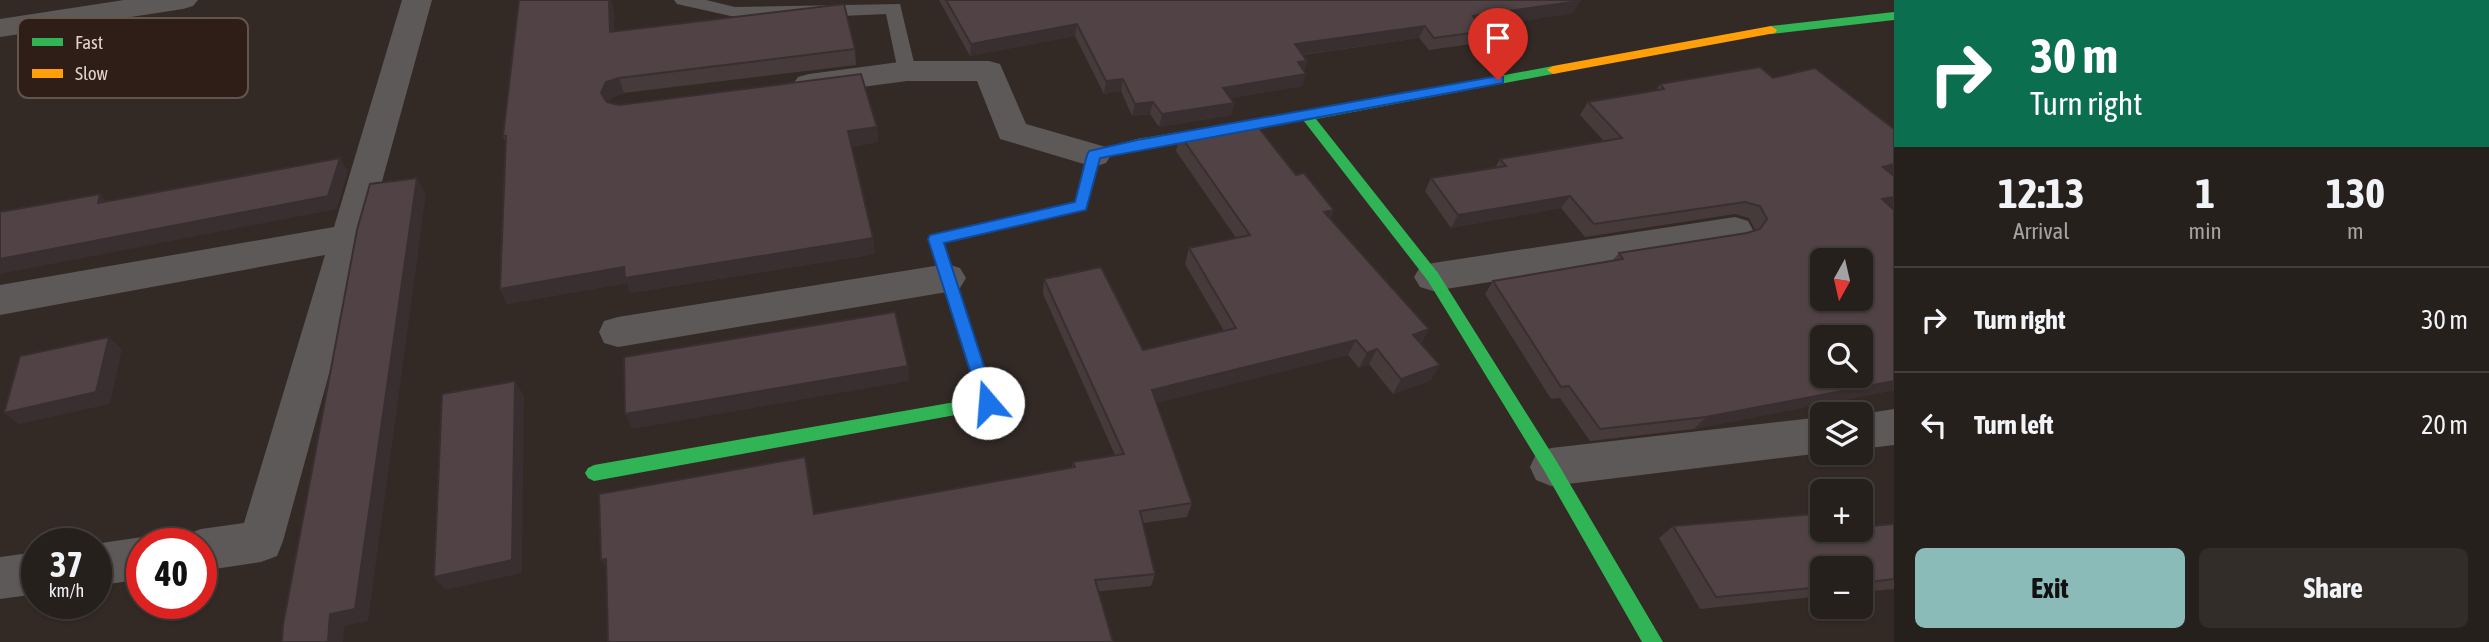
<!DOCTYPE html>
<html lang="en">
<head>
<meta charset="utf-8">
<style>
  body { margin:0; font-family:"Asap Condensed",sans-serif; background:#322d29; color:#f1f3f6; height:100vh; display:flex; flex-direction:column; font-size:26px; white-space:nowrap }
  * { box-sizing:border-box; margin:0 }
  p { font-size:23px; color:#a4a3a3 }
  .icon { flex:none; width:38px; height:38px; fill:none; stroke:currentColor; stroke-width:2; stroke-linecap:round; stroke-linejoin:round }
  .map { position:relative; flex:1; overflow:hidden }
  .drawer { display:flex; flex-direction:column; background:#26201c; width:595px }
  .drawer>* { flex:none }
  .guide { background:#0b6e4f; color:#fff; overflow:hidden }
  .needle { width:46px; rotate:188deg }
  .tools { position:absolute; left:1810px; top:248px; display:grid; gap:14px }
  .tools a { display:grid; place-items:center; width:63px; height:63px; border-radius:10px; background:#26201c; box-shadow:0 2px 5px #0004,0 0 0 2px #423e3b; font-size:35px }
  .speed { position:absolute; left:21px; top:528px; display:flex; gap:14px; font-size:35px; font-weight:700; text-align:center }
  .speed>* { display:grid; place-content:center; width:91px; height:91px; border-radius:50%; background:#26201c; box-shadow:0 2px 5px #0004,0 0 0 2px #423e3b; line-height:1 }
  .speed small { font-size:18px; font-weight:400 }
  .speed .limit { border:10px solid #d22; background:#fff; color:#111 }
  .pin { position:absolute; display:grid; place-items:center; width:60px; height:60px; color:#fff; margin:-72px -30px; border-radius:50% 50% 50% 0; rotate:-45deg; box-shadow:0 0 7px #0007 }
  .pin .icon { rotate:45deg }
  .me { position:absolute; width:77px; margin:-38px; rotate:342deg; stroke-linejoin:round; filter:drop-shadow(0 0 5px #0008) }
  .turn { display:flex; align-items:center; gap:24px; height:147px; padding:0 21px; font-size:32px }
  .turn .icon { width:91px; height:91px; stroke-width:2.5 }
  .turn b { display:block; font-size:49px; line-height:60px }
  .eta { display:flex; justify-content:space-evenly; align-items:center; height:119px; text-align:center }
  .eta b { font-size:42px; font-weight:700; line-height:49px }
  .cta { display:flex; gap:14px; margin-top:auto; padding:14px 21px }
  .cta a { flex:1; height:80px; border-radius:10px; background:#8bbbb9; color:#111; font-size:28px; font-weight:700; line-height:80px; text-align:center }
  .cta a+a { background:#322d29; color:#f1f3f6 }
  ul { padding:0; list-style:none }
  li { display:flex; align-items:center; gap:21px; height:105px; padding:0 21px; border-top:2px solid #423e3b }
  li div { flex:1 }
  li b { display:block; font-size:26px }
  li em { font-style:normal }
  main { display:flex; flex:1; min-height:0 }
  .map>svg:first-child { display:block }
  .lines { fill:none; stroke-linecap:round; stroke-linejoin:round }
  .lane { fill:#5d5959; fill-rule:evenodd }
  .street { fill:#5d5959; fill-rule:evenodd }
  .fast { fill:#30b455; fill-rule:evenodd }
  .slow { fill:#ff9f0a; fill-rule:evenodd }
  .wall { fill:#463a3b }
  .shaded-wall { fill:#392f30 }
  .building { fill:#514345; stroke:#392f30; stroke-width:2; fill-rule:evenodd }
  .route { fill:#1a73e8; stroke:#114b97; stroke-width:2 }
  .key { fill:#2f1e17; stroke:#64544e; stroke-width:2 }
  .key-label { font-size:19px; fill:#dfd3ce }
</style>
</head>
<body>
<main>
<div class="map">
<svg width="1894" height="642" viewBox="0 0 1894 642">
  <rect width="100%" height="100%" fill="#332a26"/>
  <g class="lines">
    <path class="lane" d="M674 0H706L735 7 900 4 916 71 907 77 898 71 886 14 798 18 735 17 677 4Z"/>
    <g class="street">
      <path d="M124 0H198L193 6 183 9 0 37V19Z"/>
      <path d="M402 0H432L283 541 277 556 261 562 201 571V544H181L185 535 201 529 244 523 325 255 0 315V285L334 227Z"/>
      <path d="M907 61H989L1000 64 1026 124 1106 147 1111 155 1106 163 1094 167 1000 139 977 81H907L809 94 798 91 793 84 798 77 809 74Z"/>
      <path d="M1735 217 1748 221 1753 230 1748 239 1735 243 1433 291 1420 287 1414 277 1420 267 1433 263Z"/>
      <path d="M947 264 960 268 966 278 960 288 947 292 618 347 604 343 599 332 604 321 618 317Z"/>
      <path d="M1894 409V445L1860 449V415H1856Z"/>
      <path d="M1822 417V453L1551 486 1536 480 1530 467 1536 454 1551 448Z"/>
      <path d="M142 537 158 544H142V579L96 586 95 544Z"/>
      <path d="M37 552V594L0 599V557Z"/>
    </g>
    <g class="fast">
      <path d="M1894 12V20L1771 34 1765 30 1771 26Z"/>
      <path d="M1553 66 1558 67V73L1316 119 1438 273 1557 462 1663 642H1642L1545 472 1428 281 1300 116 1307 112Z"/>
      <path d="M1198 129 1203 131 1205 134 1203 137 1100 158 1086 210 944 243 996 403 994 408 594 481 588 478 585 473 588 468 594 465 978 398 928 239 930 235 1075 202 1089 152 1137 139Z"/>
    </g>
    <g class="slow">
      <path d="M1771 26 1777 30 1775 33 1553 74 1547 70 1553 66Z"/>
      <path d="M1307 112 1314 116 1312 119 1198 139 1191 134 1198 129Z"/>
    </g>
  </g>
  <g class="wall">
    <path d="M939 0H1579L1573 13 1481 27 1485 31 1479 43 1429 50 1419 38 1303 55 1307 61 1304 70 1302 86 1231 98 1234 103 1231 115 1159 127 1150 114 1132 116 1121 91 1104 94 1075 36 970 56Z"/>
    <path d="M613 6 614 32 855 49 856 65 624 93 611 98 609 102 619 105 877 127 878 142 851 147 873 238 875 254 630 293 627 283 507 304 500 289 506 144 503 136Z"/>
    <path d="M1660 84 1892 174 1894 176V207H1891L1894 390 1694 429 1590 441 1560 398 1551 399 1485 294 1493 281 1613 260 1619 253 1747 233 1755 230 1749 218 1735 214 1585 237 1561 208 1451 228 1425 191 1431 178 1495 168 1500 159 1604 141 1580 115 1588 102 1656 90Z"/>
    <path d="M1180 135 1296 175 1334 210 1330 219 1429 329 1421 343 1431 380 1393 394 1369 364 1359 368 1348 355 1156 403 1192 503 1187 517 1143 523 1155 574 1151 586 608 642 805 457 814 514 1072 467 1073 462 1115 455 1043 294 1044 279 1143 350 1224 331 1185 264 1189 248 1236 238 1176 151Z"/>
    <path d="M1894 524V589L1860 592V569H1822V596L1700 609 1659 538 1673 526 1826 531Z"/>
  </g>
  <g class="shaded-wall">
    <path d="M609 0H611L613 6 615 48 610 32Z"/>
    <path d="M1580 1 1573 13 1467 29 1473 16Z"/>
    <path d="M1077 24 1075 36 970 56 971 44Z"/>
    <path d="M1425 26 1419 38 1291 56 1295 44Z"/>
    <path d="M1307 61 1303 73 1298 62Z"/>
    <path d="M1306 74 1302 86 1219 100 1223 88Z"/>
    <path d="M619 78 624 93 611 98 606 108 601 93 606 82Z"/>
    <path d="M1123 79 1121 91 1104 94 1106 81Z"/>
    <path d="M1153 102 1150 114 1132 116 1135 104Z"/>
    <path d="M1234 103 1231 115 1159 127 1162 114Z"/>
    <path d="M877 127 878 142 849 147 848 131Z"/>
    <path d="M340 158 348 171 337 209 0 274V259Z"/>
    <path d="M1894 164V174L1871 180 1883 167Z"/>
    <path d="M417 178 426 194 368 621 344 626 343 642H328L330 614Z"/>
    <path d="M100 194 112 208 98 203Z"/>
    <path d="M1570 196 1561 208 1451 228 1458 215Z"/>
    <path d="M1894 197V207L1869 212 1882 199Z"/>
    <path d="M1334 210 1327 225 1324 212Z"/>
    <path d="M873 238 875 254 630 293 627 283 507 304 500 289 624 267Z"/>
    <path d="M1429 329 1420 344 1413 335Z"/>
    <path d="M109 337 122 349 110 404 19 424 4 413Z"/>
    <path d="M1356 340 1348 355 1148 405 1152 390Z"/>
    <path d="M1377 349 1369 364 1359 368 1367 353Z"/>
    <path d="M1440 365 1431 380 1393 394 1401 379Z"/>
    <path d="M908 366 909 381 632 429 625 414Z"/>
    <path d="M515 381 524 396 522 573 445 590 434 577Z"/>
    <path d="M1894 381V390L1694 429 1706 417Z"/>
    <path d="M606 559 608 572 601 560Z"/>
  </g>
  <g class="building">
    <path d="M519 0H609L610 32 844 4 855 49 619 78 606 82 601 93 607 102 619 105 861 74 877 127 848 131 873 238 625 278 624 267 500 289 506 136H503Z"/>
    <path d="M946 0H1579L1580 1 1473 16 1485 31 1434 38 1425 26 1295 44 1307 61 1298 62 1306 74 1223 88 1234 103 1162 114 1153 102 1135 104 1123 79 1106 81 1077 24 971 44Z"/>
    <path d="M1760 67 1773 78 1815 68 1894 129V164L1883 167 1894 176V197L1882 199 1894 210V381L1706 417 1600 429 1569 386 1561 387 1493 281 1623 259 1619 253 1747 233 1760 229 1767 219 1760 206 1745 202 1594 224 1570 196 1458 215 1431 178 1506 166 1500 159 1622 138 1588 102 1664 89 1660 84ZM1822 261H1860V299H1822ZM1822 338H1860V376H1822Z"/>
    <path d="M1255 123 1296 175 1304 173 1334 210 1324 212 1429 329 1413 335 1440 365 1401 379 1377 349 1367 353 1356 340 1152 390 1192 503 1140 511 1155 574 1095 580 1113 642H608L606 559 601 560 599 494 805 457 814 514 1075 467 1073 462 1124 454 1044 279 1101 267 1143 350 1236 328 1189 248 1250 235 1180 135Z"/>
    <path d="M340 158 328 196 0 259V212L100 194 98 203Z"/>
    <path d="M417 178 355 609 330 614 328 642H282L283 625 357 230 370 184Z"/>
    <path d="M895 312 908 366 625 414 624 357Z"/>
    <path d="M109 337 96 392 4 413 20 356Z"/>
    <path d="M515 381 512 560 434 577 442 394Z"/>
    <path d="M1814 514 1822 525V530L1826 531 1860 530V527L1894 524V579L1860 583V569H1822V587L1716 597 1673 526Z"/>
  </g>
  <path class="route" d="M1498 76 1503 77V83L1100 158 1086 210 944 243 996 403 994 408H982L928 239 930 235 1075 202 1087 155 1089 151 1137 140Z"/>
  <rect x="18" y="18" width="230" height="80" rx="10" class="key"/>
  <rect x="32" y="38" width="31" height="8" fill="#30b455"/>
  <rect x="32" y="69" width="31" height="9" fill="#ff9f0a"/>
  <g class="key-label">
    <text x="75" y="49">Fast</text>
    <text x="75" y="80">Slow</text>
  </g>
</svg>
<div class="tools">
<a><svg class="needle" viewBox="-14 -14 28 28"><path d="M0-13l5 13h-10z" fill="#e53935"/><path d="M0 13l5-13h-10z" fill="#a4a3a3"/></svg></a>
<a><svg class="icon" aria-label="search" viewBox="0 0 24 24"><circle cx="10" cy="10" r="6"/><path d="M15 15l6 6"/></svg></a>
<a><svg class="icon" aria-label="layers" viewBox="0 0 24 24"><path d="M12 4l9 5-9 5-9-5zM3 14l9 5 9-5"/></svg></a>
<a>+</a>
<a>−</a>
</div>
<div class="speed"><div>37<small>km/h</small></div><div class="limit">40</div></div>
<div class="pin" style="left:1498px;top:80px;background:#d93025"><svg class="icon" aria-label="arrive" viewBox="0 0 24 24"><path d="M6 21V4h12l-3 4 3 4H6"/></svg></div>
<svg class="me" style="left:988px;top:403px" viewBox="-20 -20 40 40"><circle r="19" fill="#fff"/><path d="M0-13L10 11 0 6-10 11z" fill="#1a73e8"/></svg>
</div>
<section class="drawer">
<div class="guide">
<div class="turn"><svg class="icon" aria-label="right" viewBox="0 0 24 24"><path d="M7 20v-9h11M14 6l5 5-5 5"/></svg><div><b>30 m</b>Turn right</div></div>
</div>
<div class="eta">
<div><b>12:13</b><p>Arrival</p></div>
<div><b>1</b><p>min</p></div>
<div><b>130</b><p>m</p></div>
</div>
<ul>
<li><svg class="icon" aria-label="right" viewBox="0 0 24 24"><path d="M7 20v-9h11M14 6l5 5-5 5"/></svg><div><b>Turn right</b></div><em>30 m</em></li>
<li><svg class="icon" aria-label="left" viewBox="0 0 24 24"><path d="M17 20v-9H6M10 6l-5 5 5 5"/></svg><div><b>Turn left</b></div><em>20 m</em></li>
</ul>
<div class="cta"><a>Exit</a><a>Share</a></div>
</section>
</main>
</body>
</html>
